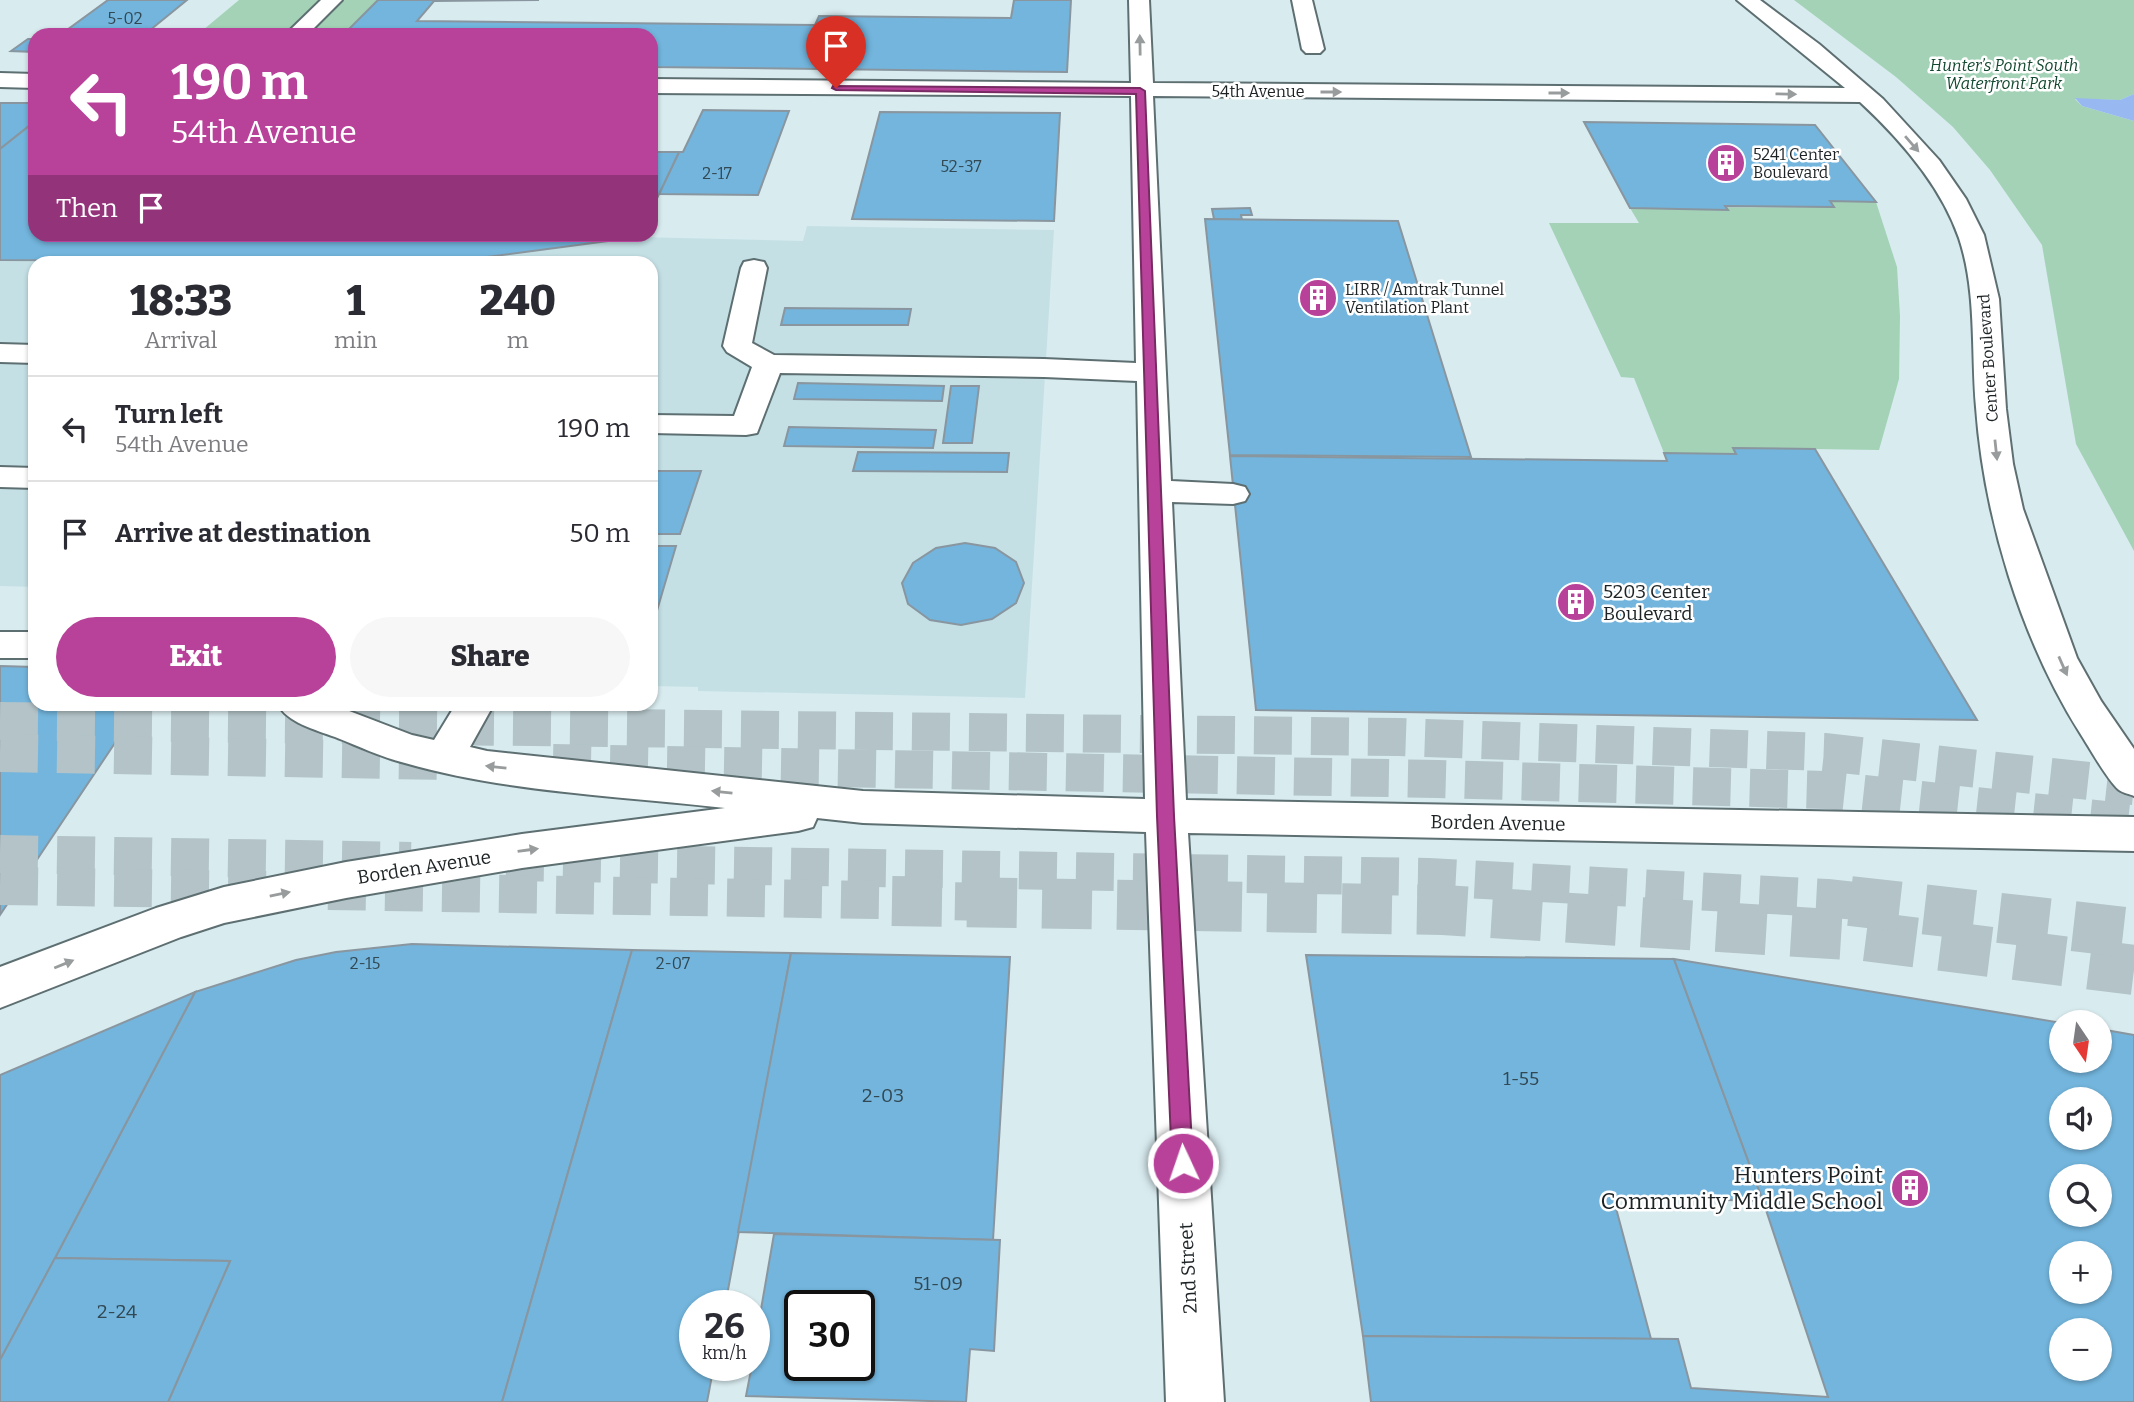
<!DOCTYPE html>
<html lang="en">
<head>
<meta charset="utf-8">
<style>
  body { margin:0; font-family:Bitter,serif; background:#f7f7f7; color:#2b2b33; height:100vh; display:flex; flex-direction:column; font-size:26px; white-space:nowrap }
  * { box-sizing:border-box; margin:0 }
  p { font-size:23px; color:#7c7c81 }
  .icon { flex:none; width:38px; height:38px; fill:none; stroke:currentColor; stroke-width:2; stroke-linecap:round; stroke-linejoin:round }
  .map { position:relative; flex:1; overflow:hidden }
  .sheet { position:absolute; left:28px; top:256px; width:630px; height:455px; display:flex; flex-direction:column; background:#fff; border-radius:21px; box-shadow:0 2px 5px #0004 }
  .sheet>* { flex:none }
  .hud { position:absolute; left:28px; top:28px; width:630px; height:214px; border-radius:21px; box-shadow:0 2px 5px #0004; background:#b84299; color:#fff; overflow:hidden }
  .needle { width:46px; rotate:167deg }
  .fabs { position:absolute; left:2049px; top:1010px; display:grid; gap:14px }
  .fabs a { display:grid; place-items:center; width:63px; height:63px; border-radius:50%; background:#fff; box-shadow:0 2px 5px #0004; font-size:35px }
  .speed { position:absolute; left:679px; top:1290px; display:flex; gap:14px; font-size:35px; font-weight:700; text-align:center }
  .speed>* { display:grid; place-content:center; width:91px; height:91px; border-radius:50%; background:#fff; box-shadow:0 2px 5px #0004; line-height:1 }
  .speed small { font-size:18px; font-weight:400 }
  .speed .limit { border:4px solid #111; border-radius:10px; background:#fff; color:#111 }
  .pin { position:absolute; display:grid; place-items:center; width:60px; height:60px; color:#fff; margin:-72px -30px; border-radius:50% 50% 50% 0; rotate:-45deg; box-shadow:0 0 7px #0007 }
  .pin .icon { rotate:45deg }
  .me { position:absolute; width:77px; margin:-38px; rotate:357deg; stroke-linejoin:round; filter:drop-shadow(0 0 5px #0008) }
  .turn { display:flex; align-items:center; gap:24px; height:147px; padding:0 28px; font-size:32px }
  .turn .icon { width:91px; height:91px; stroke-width:2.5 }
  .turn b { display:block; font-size:49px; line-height:60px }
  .then { display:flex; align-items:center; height:66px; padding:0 28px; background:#0003; gap:14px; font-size:26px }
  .eta { display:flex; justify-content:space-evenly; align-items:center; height:119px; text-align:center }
  .eta b { font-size:42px; font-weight:800; line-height:49px }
  .action { display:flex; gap:14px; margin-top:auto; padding:14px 28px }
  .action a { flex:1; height:80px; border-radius:42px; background:#b84299; color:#fff; font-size:28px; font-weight:800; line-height:80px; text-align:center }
  .action a+a { background:#f7f7f7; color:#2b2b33 }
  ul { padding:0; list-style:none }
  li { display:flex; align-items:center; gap:21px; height:105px; padding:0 28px; border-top:2px solid #e1e1e2 }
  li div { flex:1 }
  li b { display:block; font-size:26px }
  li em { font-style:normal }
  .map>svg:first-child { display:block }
  .built { fill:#c4e0e5 }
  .green { fill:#a3d2b6 }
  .water { fill:#98b8f1 }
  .building { fill:#73b5dd; stroke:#89969f; stroke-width:2; fill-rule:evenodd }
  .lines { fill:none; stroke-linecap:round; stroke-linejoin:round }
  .highway-tunnel-far1 { stroke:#b3c3c7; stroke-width:38; stroke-dasharray:38 19; stroke-linecap:butt }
  .highway-tunnel { stroke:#b3c3c7; stroke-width:50; stroke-dasharray:50 25; stroke-linecap:butt }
  .minor-casing { stroke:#5e6f72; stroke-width:4 }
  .minor { fill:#fff; fill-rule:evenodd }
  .oneway { fill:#999c9d }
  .route { fill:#b84299; stroke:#782b63; stroke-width:2 }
  .labels { text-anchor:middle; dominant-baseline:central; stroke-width:5; stroke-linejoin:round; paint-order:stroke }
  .number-label { font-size:16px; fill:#324853 }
  .far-park-label { font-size:16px; font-style:italic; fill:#12482f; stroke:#fff }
  .far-street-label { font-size:16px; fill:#1d2325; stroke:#fff }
  .far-poi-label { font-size:16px; fill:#1d2325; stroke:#fff; text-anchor:start }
  .poi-label { font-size:19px; fill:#1d2325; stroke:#fff; text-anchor:start }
  .street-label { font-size:19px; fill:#1d2325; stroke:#fff }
  .near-number-label { font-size:19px; fill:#324853 }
  .near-poi-label { font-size:23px; fill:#1d2325; stroke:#fff; text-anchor:end }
</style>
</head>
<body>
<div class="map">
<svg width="2134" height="1402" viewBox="0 0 2134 1402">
  <rect width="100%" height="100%" fill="#d8ebef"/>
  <g class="built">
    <path d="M807 226 1054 230 1025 698 698 691V687L651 686V262H449L638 237 803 241Z"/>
    <path d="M0 260 306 262H35V587L0 586Z"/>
  </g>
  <g class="green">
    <path d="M239 0H378L343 35H197Z"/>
    <path d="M1794 0H2134V94L2120 100 2075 99 2082 106 2134 121V551L2076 444 2042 245 1990 170 1953 127 1896 77Z"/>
    <path d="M1830 201 1876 202 1897 267 1900 316 1899 379 1879 450 1734 448 1736 454 1664 453 1634 378 1621 377 1549 223H1639L1630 208 1833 207Z"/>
  </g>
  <path class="water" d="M2134 94V121L2082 106 2075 98 2120 100Z"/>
  <g class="building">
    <path d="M108 0H187L144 35H60Z"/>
    <path d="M378 0H539L434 1 417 21 815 25 819 16 1011 18 1014 0H1071L1067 72 651 67V35H343Z"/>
    <path d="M28 39H35V52L11 51Z"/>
    <path d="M0 103H35V121L0 149Z"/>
    <path d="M703 110 789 111 758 195 659 194 679 152H683Z"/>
    <path d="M880 112 1060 113 1054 221 852 219Z"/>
    <path d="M1584 122 1815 125 1876 202 1830 201 1834 207 1725 206 1728 210 1630 208Z"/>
    <path d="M33 123H35V234H640L638 237 449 262 0 260V149Z"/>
    <path d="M651 152H679L651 211Z"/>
    <path d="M1250 208 1252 215H1241L1242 220 1214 219 1212 209Z"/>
    <path d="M1205 219 1398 221 1471 457 1230 455Z"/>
    <path d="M785 308 911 309 908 325H781Z"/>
    <path d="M798 383 944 386 942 401 794 399Z"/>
    <path d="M951 386H979L972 443H943Z"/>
    <path d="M789 427 936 430 933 448 784 446Z"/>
    <path d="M1733 448 1815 449 1977 720 1256 710 1230 456 1667 461 1664 453 1736 454Z"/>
    <path d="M858 452 1009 453 1007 472 853 471Z"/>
    <path d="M654 471H701L680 534H651V480Z"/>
    <path d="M965 543 995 548 1016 562 1024 583 1016 603 992 619 961 625 930 620 908 604 902 583 913 563 936 548Z"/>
    <path d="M651 546H676L651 631Z"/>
    <path d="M0 666 35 667V704H141L0 915Z"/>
    <path d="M412 944 632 950 502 1402H168L230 1261 55 1258 195 992 296 960 336 952Z"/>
    <path d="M632 950 791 953 725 1306H695V1365H714L707 1402H502Z"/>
    <path d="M791 953 1010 957 993 1240 738 1232Z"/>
    <path d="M1306 955 1674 959 1763 1201 1613 1197 1651 1339 1363 1336Z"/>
    <path d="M1674 959 2062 1023V1060H2100V1029L2134 1035V1402H1371L1363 1336 1678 1339 1691 1388 1828 1397 1763 1201ZM2062 1099H2100V1138H2062ZM2062 1176H2100V1214H2062ZM2062 1253H2100V1292H2062ZM2062 1330H2100V1368H2062Z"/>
    <path d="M195 992 55 1258 0 1360V1075Z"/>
    <path d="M774 1234 1000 1240 994 1351 970 1349 966 1402 746 1396 752 1365H754V1350ZM800 1306H859V1365H800Z"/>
    <path d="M55 1258 230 1261 168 1402H0V1360Z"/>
  </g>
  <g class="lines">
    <g class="highway-tunnel-far1">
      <path d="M0 721 1399 737 1824 752 2134 786"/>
      <path d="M0 753 447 761"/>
      <path d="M553 763 1438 779 1827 790 2134 823"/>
      <path d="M0 854 411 861"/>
      <path d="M506 862 1428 877 1827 898 1865 902"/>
      <path d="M0 886 267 890"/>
      <path d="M328 891 995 902"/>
    </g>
    <g class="highway-tunnel">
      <path d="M892 901 1443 910 1864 936 2134 970"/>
      <path d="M1850 901 2134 933"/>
    </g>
    <defs>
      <g id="minor">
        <path d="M321 0H342L307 35H285Z"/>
        <path d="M1129 0H1149L1153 83 1845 88 1737 0H1760L1819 44 1883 99 1939 160 1966 199 1984 235 1999 299 2006 409 2013 464 2023 509 2077 658 2101 701 2134 749V796C2130 794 2123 793 2119 790 2108 781 2089 747 2080 733 2021 639 1984 518 1976 407 1971 351 1977 292 1959 238 1941 186 1900 139 1860 102L1153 96 1171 481 1233 484 1245 487 1249 494 1245 501 1233 504 1172 502 1186 800 2134 817V851L1188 833 1224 1402H1166L1146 832 863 823 817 818 813 827 798 831 522 868 346 898 224 923 181 937 0 1008V967L156 908 224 887 346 862 522 834 725 808C621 796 505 792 405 763 381 757 358 746 335 737 316 730 286 722 278 704H331L412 735 434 740 456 704H494L470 747 487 751 863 791 1145 799 1137 381 1044 377 780 373 757 433 746 435 651 433V415L734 416 752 367 727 352 723 346 741 268 744 262 754 260 764 262 767 268 752 343 774 355 1044 359 1136 363 1131 96 651 93V79L1131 83Z"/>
        <path d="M1292 0H1312L1324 49 1320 53H1306L1302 49Z"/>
        <path d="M0 73 35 74V88L0 87Z"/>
        <path d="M0 344 35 345V363L0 362Z"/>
        <path d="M0 467 35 468V488L0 487Z"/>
        <rect x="0" y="632" width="35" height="26"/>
      </g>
    </defs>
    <use href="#minor" class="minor-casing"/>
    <use href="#minor" class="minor"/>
  </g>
  <defs><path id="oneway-solid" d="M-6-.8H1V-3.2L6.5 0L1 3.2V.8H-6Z" transform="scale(1.75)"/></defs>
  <g class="oneway">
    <use href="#oneway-solid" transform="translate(1140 45) rotate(-91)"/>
    <use href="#oneway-solid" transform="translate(1331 92)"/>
    <use href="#oneway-solid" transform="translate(1559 93)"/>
    <use href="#oneway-solid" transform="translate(1786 94) rotate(1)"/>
    <use href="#oneway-solid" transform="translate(1912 144) rotate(49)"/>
    <use href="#oneway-solid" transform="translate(1996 450) rotate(84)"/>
    <use href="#oneway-solid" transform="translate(2063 666) rotate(66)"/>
    <use href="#oneway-solid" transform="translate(496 767) rotate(-174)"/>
    <use href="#oneway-solid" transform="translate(722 792) rotate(-174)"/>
    <use href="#oneway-solid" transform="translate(528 850) rotate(-8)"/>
    <use href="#oneway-solid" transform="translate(280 894) rotate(-12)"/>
    <use href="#oneway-solid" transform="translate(64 964) rotate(-22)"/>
  </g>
  <path class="route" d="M833 86 1140 88 1145 91 1174 816 1193 1163 1190 1170 1183 1173 1175 1170 1172 1163 1157 816 1136 94 836 90 832 88Z"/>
  <defs>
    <symbol id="building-disc" viewBox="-11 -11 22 22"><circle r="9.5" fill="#b84299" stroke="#fff"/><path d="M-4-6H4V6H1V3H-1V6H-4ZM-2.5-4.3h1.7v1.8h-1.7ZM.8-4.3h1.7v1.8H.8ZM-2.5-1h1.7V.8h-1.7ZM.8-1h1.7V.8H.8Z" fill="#fff"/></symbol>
  </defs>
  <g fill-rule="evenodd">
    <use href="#building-disc" x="1704" y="141" width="44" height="44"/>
    <use href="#building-disc" x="1296" y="276" width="44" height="44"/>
    <use href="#building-disc" x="1554" y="580" width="44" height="44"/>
    <use href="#building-disc" x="1888" y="1166" width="44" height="44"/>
  </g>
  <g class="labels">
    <g class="number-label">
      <text x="125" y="18">5-02</text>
      <text x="961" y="166">52-37</text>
      <text x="717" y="173">2-17</text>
      <text x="365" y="963">2-15</text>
      <text x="673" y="963">2-07</text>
    </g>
    <g class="far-park-label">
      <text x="2004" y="65">Hunter’s Point South<tspan x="2004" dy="18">Waterfront Park</tspan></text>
    </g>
    <g class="far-street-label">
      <text x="1258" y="91">54th Avenue</text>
      <text transform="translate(1988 358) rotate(-94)">Center Boulevard</text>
    </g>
    <g class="far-poi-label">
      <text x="1753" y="154">5241 Center<tspan x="1753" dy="18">Boulevard</tspan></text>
      <text x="1345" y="289">LIRR / Amtrak Tunnel<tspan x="1345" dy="18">Ventilation Plant</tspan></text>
    </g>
    <g class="poi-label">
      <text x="1603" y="591">5203 Center<tspan x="1603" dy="22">Boulevard</tspan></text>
    </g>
    <g class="street-label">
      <text transform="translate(1498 823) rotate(1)">Borden Avenue</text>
      <text transform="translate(424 867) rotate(-9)">Borden Avenue</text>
      <text transform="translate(1188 1268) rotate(-93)">2nd Street</text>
    </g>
    <g class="near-number-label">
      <text x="1521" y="1078">1-55</text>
      <text x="883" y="1095">2-03</text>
      <text x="938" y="1283">51-09</text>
      <text x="117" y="1311">2-24</text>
    </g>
    <g class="near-poi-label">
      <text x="1883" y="1175">Hunters Point<tspan x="1883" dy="26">Community Middle School</tspan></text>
    </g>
  </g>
</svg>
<div class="fabs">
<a><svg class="needle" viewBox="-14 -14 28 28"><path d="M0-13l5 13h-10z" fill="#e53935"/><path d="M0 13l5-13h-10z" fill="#7c7c81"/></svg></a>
<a><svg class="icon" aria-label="sound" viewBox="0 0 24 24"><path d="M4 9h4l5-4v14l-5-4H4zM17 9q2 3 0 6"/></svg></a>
<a><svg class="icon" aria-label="search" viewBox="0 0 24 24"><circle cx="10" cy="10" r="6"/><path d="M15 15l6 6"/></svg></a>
<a>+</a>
<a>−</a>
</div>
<div class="speed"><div>26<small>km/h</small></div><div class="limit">30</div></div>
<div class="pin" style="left:836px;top:88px;background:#d93025"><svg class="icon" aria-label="arrive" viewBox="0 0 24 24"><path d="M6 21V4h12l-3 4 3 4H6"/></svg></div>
<svg class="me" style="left:1183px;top:1163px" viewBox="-20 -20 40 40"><circle r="17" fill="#b84299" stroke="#fff" stroke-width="3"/><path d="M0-11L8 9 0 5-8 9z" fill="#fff"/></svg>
<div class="hud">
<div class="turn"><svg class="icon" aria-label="left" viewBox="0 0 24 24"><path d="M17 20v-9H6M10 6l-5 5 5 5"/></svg><div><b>190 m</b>54th Avenue</div></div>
<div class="then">Then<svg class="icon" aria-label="arrive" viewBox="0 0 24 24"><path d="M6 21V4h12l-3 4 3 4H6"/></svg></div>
</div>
<section class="sheet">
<div class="eta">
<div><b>18:33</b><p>Arrival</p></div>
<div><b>1</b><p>min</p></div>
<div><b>240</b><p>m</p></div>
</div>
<ul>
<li><svg class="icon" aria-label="left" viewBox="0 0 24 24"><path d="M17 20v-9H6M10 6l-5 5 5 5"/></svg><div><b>Turn left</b><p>54th Avenue</p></div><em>190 m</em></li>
<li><svg class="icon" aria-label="arrive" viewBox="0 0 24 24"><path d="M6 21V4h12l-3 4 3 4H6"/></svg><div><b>Arrive at destination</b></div><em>50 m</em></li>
</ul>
<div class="action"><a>Exit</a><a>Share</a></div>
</section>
</div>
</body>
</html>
